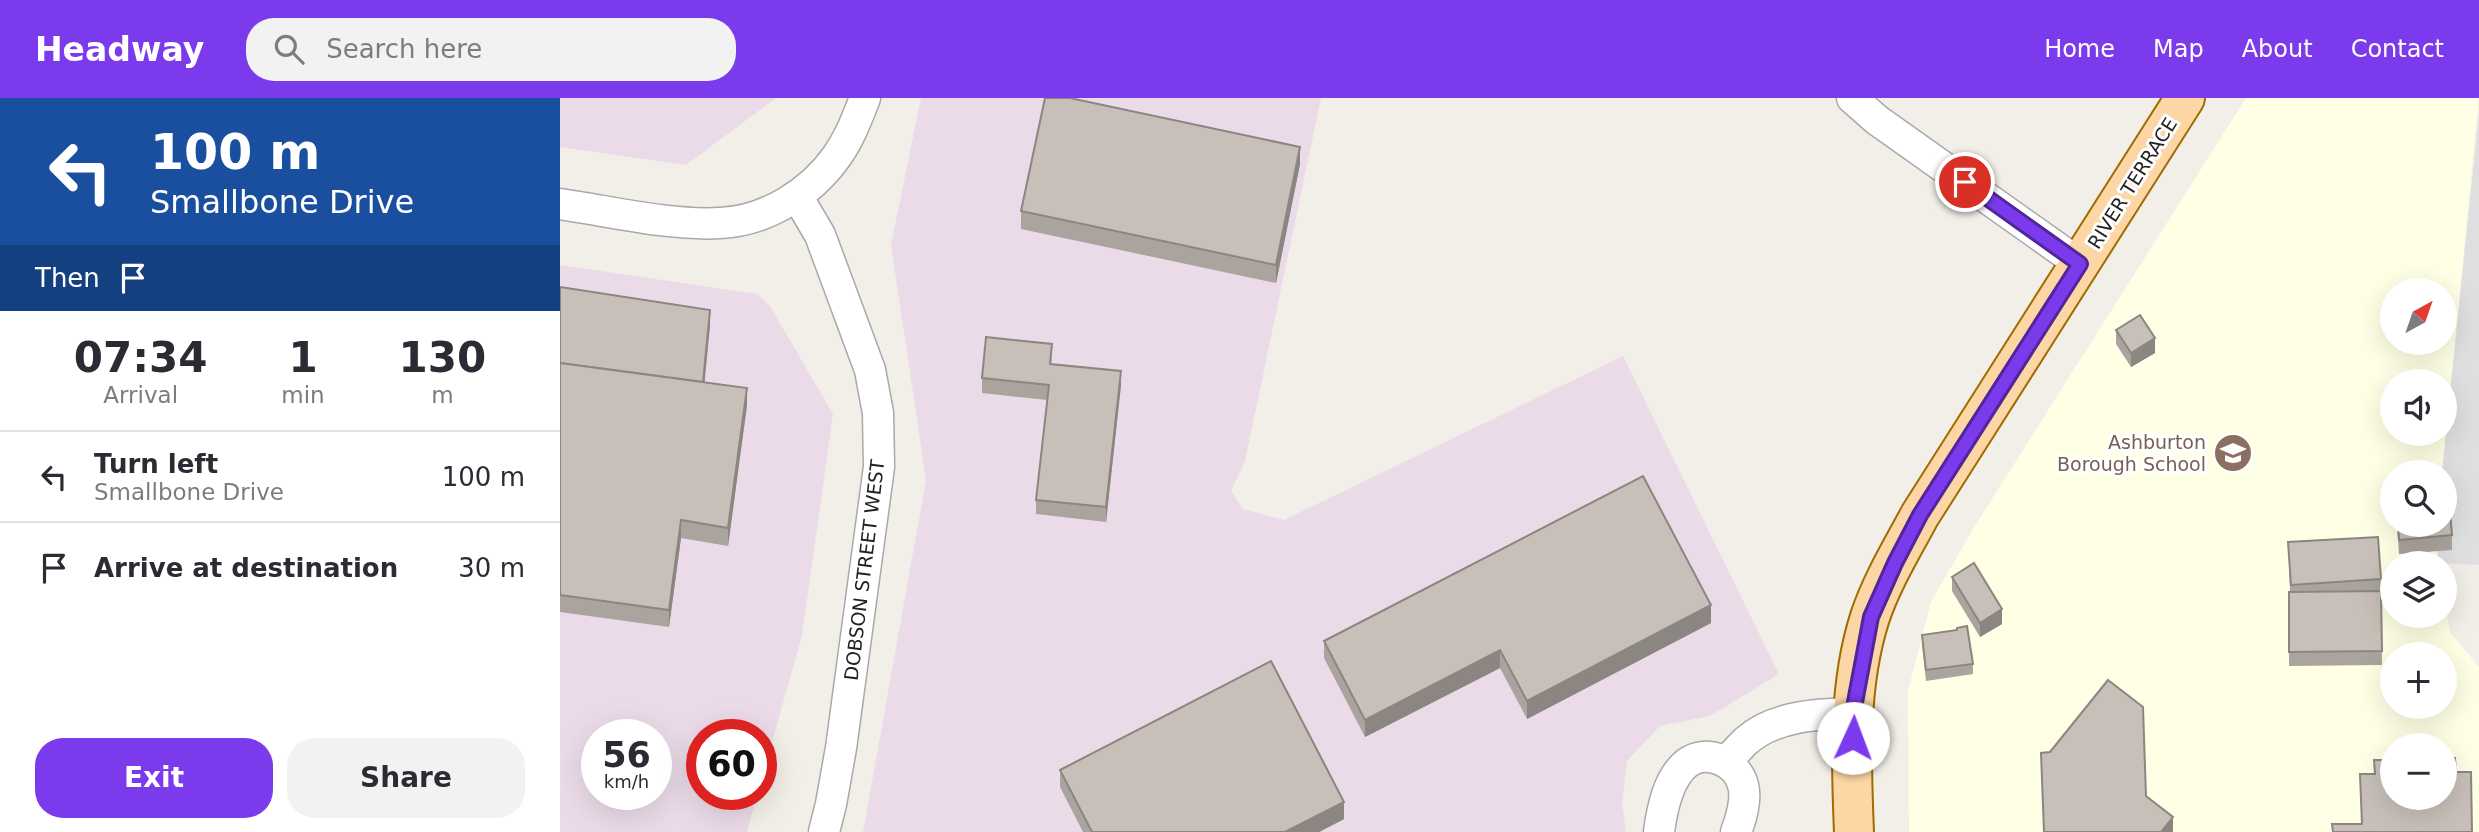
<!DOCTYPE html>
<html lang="en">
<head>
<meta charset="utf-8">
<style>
  body { margin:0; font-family:"DejaVu Sans",sans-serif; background:#f2f2f3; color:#2b2b33; height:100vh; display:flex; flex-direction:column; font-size:26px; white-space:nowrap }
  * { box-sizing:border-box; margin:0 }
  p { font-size:23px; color:#7c7c81 }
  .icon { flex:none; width:38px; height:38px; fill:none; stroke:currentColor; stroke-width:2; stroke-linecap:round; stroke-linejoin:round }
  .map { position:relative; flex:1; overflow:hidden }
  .side { display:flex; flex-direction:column; background:#fff; width:560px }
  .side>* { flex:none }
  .banner { background:#1a4fa0; color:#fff; overflow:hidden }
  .needle { width:46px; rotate:40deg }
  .buttons { position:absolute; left:1820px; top:180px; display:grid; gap:14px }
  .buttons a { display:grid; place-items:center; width:77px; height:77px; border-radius:50%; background:#fff; box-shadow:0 7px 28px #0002; font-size:35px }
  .speed { position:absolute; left:21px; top:621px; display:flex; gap:14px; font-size:35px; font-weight:700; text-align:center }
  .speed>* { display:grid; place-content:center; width:91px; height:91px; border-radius:50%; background:#fff; box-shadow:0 7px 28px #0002; line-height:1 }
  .speed small { font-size:18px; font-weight:400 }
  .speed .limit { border:10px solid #d22; background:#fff; color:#111 }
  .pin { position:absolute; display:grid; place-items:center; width:60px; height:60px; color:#fff; margin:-30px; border:4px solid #fff; border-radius:50%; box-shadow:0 2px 7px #0007 }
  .me { position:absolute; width:77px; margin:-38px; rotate:2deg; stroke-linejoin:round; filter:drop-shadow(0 0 5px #0008) }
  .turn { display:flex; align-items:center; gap:24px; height:147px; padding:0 35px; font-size:32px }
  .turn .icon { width:91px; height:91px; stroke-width:2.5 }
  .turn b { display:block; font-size:49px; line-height:60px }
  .then { display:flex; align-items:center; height:66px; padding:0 35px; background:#0003; gap:14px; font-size:26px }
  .eta { display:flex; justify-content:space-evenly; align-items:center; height:119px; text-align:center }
  .eta b { font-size:42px; font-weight:700; line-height:49px }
  .primary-button { display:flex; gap:14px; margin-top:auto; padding:14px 35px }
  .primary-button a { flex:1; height:80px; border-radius:28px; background:#7c3aed; color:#fff; font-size:28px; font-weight:700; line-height:80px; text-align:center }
  .primary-button a+a { background:#f2f2f3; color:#2b2b33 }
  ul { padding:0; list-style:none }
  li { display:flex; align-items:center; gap:21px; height:91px; padding:0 35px; border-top:2px solid #e1e1e2 }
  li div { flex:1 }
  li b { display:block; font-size:26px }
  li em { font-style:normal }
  header { display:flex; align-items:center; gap:42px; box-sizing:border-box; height:98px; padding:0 35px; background:#7c3aed; color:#fff }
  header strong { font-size:33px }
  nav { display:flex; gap:38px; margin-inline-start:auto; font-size:24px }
  .search { width:490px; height:63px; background:#f2f2f3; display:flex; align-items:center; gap:18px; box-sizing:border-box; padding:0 24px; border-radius:28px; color:#7c7c81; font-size:26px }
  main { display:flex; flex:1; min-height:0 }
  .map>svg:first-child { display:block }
  .residential { fill:#e0dfdf }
  .industrial { fill:#ebdbe8; fill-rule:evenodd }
  .education { fill:#ffffe5; fill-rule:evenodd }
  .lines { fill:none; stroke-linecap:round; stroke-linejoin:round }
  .minor-casing { stroke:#a9a9a9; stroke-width:33 }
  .primary-casing { stroke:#a06b00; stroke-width:42 }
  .minor { stroke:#fff; stroke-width:30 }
  .primary { stroke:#fcd6a4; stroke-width:38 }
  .wall { fill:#aba49e }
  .shaded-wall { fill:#8b8681 }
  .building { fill:#c7bfb8; stroke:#8b8681; stroke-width:2 }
  .route-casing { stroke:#51269a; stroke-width:18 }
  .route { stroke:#7c3aed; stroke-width:12 }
  .labels { text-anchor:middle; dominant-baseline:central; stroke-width:6; stroke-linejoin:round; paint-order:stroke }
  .street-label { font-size:19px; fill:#222; stroke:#fff }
  .education-label { font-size:19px; fill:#785e54; stroke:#fff; text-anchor:end }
</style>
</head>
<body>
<header>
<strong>Headway</strong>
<div class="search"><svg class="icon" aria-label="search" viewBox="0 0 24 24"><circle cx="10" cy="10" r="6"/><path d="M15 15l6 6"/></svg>Search here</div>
<nav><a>Home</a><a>Map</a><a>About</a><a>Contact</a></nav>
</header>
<main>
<section class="side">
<div class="banner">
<div class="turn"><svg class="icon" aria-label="left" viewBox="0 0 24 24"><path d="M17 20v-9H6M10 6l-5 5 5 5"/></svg><div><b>100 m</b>Smallbone Drive</div></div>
<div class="then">Then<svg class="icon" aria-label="arrive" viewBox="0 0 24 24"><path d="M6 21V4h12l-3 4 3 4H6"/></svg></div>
</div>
<div class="eta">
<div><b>07:34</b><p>Arrival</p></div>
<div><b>1</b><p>min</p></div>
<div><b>130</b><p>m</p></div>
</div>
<ul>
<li><svg class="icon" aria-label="left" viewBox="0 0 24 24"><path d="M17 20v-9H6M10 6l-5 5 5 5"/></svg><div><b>Turn left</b><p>Smallbone Drive</p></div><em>100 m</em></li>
<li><svg class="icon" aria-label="arrive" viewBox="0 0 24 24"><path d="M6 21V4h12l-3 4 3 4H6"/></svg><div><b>Arrive at destination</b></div><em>30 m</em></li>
</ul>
<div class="primary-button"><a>Exit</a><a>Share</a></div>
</section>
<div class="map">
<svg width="1919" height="734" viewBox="0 0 1919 734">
  <rect width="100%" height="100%" fill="#f2efe9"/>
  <path class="residential" d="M1919 15V467L1879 465 1875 443 1885 427V374H1882Z"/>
  <g class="industrial">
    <path d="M0 0H216L126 67 0 49Z"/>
    <path d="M361 0H761L685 363 671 393 683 411 724 422 1063 258 1219 576 1150 618 1100 628 1067 663 1062 706 1066 734H303L366 382 331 147Z"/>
    <path d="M0 167 197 196 210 208 273 316 242 538 201 683V637H142V696L197 697 187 734H0ZM37 637H96V696H37Z"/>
  </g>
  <path class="education" d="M1686 0H1919L1882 374H1832V427H1877L1875 443 1879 465 1832 466V518H1885V502L1890 534 1919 569V734H1349L1348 593 1371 504 1413 431ZM1832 192H1885V245H1832ZM1832 284H1885V336H1832ZM1832 556H1885V609H1832ZM1832 648H1885V700H1832Z"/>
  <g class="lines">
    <defs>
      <g id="minor">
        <path d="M1292 0 1317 22 1520 166"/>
        <path d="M237 98 260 137 310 272 318 315 319 369 281 650 271 706 264 734"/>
        <path d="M0 106C50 113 110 128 160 125 206 123 251 95 277 58 290 40 297 20 305 0"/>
        <path d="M1166 664C1172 657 1179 650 1186 643 1214 618 1257 616 1293 615"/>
        <path d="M1099 734C1102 711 1108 680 1127 665 1147 650 1177 664 1183 687 1187 700 1181 722 1176 734"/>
      </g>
      <path id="primary" d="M1294 734C1291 663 1288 587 1310 519 1322 483 1343 449 1360 417L1625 0"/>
    </defs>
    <use href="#minor" class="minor-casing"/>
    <use href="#primary" class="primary-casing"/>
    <use href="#minor" class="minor"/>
    <use href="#primary" class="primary"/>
  </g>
  <g class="wall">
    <path d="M740 66 716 185 461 131V113Z"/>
    <path d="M0 189 150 227 144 284 187 307 168 448 121 440 109 529 0 514Z"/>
    <path d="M1556 232 1595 255 1571 269 1556 246Z"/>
    <path d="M492 261 491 266 561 287 546 424 476 416V402L487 302 422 295V280Z"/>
    <path d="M1837 427H1885L1892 437V452L1839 456Z"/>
    <path d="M1728 444 1821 481 1822 567 1729 568V494H1730Z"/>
    <path d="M1392 479 1442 526 1420 539 1392 493Z"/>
    <path d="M1151 525 967 621 940 570 805 639 764 560V543Z"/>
    <path d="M1362 537 1413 566V576L1366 583 1362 547Z"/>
    <path d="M500 672 784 721 759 734H523L500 689Z"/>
  </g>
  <g class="shaded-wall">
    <path d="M740 49V66L716 185V167Z"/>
    <path d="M150 212V227L143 301V287Z"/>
    <path d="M1595 240V255L1571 269V255Z"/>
    <path d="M561 273V287L546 424V409Z"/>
    <path d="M187 290V307L168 448V430Z"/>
    <path d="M121 422V440L109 529V512Z"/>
    <path d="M1151 507V525L967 621V603Z"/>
    <path d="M1442 511V526L1420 539V525Z"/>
    <path d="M940 552V570L805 639V622Z"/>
    <path d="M784 704V721L759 734H725Z"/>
    <path d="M1613 719V734H1601Z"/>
  </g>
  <g class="building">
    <path d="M485 0H510L740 49 716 167 461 113Z"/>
    <path d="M0 189 150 212 143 284 0 265Z"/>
    <path d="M1580 217 1595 240 1571 255 1556 232Z"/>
    <path d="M426 239 492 246 490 266 561 273 546 409 476 402 489 287 422 280Z"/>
    <path d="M0 265 187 290 168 430 121 422 109 512 0 497Z"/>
    <path d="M1083 378 1151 507 967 603 940 552 805 622 764 543Z"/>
    <path d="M1885 402H1889L1892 437 1839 442 1838 427H1885Z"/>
    <path d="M1818 439 1821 481 1731 487 1728 444Z"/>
    <path d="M1414 465 1442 511 1420 525 1392 479Z"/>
    <path d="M1821 493 1822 553 1729 554V494Z"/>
    <path d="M1407 528 1413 566 1366 572 1362 537 1397 532V530Z"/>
    <path d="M711 563 784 704 725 734H532L500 672Z"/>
    <path d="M1548 582 1583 609 1586 698 1613 719 1601 734H1484L1481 655 1490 654Z"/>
    <path d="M1885 660H1895L1896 674H1911L1912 734H1773L1772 726H1802L1800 676H1815L1814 662H1832V700H1885Z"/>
  </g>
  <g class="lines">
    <defs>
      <path id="route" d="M1293 640V615L1311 519 1335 465 1360 417 1520 166 1405 84"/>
    </defs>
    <use href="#route" class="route-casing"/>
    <use href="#route" class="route"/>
  </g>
  <defs>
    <symbol id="school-disc" viewBox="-11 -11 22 22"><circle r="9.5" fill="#8d6e63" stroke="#fff"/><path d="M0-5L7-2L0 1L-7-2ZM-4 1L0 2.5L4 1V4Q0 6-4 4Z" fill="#fff"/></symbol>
  </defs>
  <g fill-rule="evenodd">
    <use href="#school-disc" x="1651" y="333" width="44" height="44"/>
  </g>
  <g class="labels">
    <g class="street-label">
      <text transform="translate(1572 85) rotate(-58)">RIVER TERRACE</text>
      <text transform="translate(304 472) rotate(-83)">DOBSON STREET WEST</text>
    </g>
    <g class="education-label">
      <text x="1646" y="344">Ashburton<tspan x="1646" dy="22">Borough School</tspan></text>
    </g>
  </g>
</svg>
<div class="buttons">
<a><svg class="needle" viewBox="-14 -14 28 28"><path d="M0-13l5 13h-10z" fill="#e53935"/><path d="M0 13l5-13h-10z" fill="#7c7c81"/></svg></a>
<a><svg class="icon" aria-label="sound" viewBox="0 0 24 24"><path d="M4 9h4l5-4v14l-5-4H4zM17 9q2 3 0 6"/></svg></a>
<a><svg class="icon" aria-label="search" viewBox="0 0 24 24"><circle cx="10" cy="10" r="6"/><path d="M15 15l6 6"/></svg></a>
<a><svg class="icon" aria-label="layers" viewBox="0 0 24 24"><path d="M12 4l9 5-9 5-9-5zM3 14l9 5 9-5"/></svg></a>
<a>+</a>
<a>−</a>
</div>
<div class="speed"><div>56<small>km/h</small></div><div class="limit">60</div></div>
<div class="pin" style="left:1405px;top:84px;background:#d93025"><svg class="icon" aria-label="arrive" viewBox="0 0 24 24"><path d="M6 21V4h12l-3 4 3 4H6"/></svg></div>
<svg class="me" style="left:1293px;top:640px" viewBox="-20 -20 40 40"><circle r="19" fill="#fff"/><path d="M0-13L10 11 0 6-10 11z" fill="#7c3aed"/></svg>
</div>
</main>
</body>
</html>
